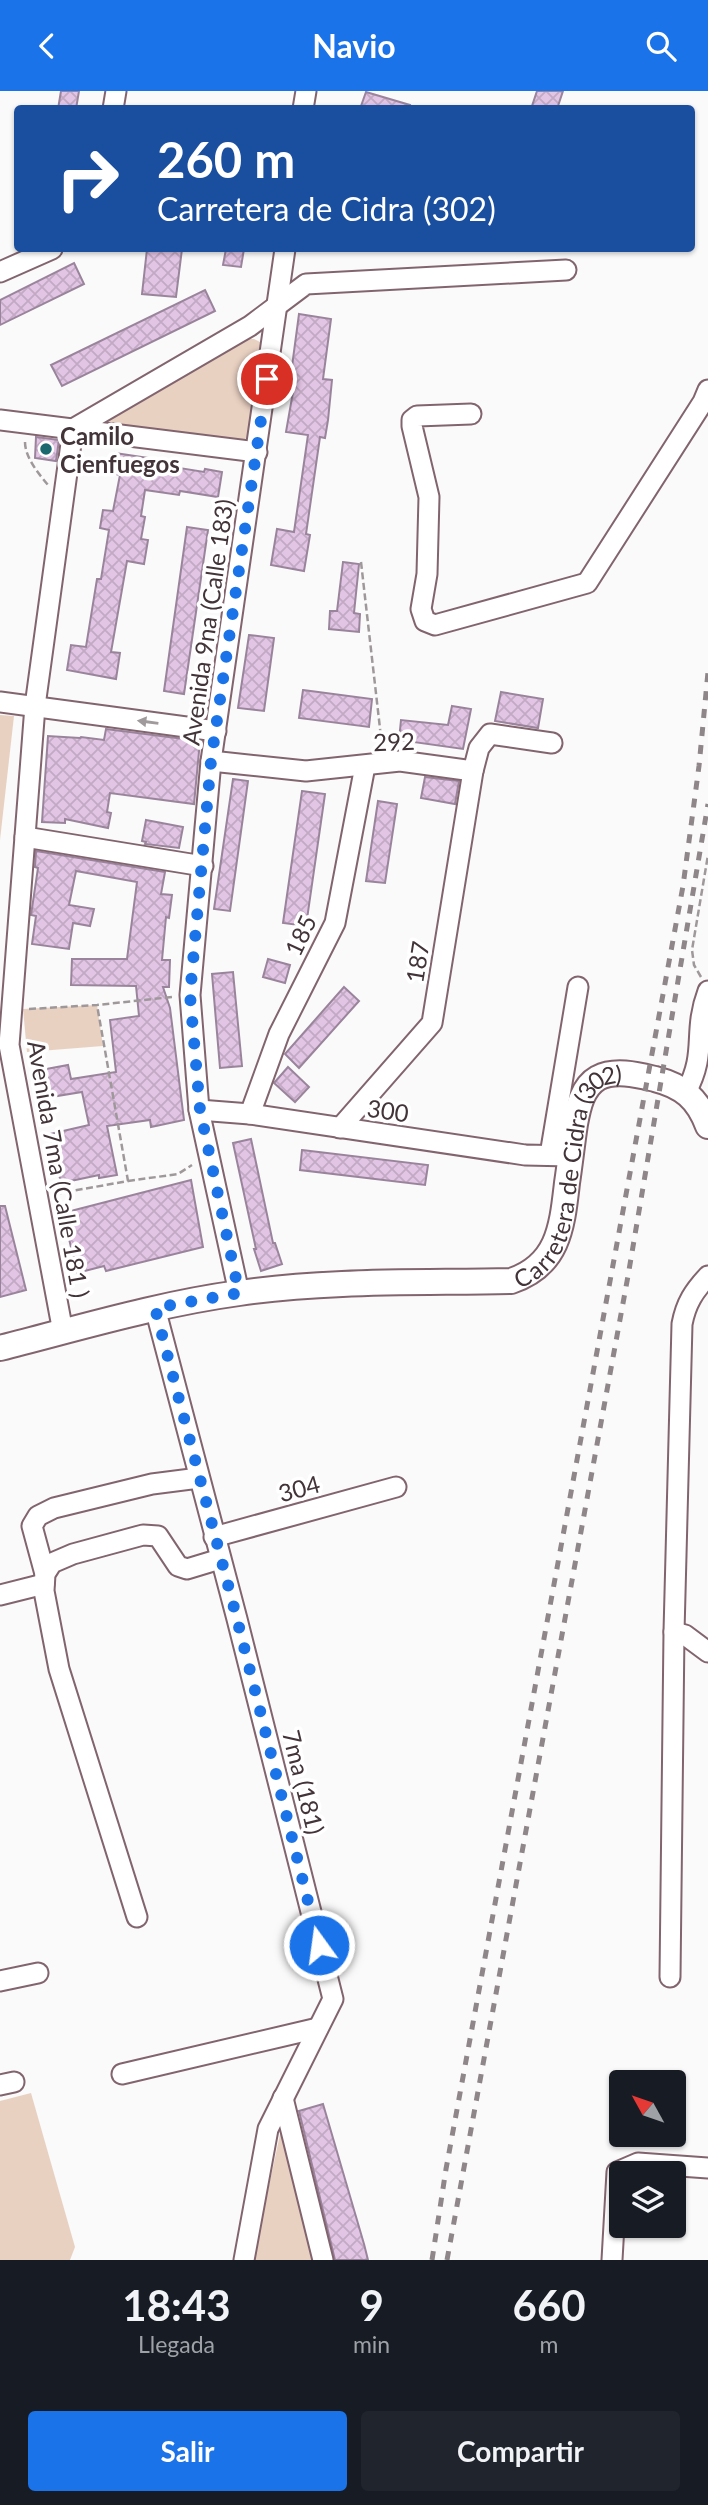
<!DOCTYPE html>
<html lang="es">
<head>
<meta charset="utf-8">
<style>
  body { margin:0; font-family:Lato,sans-serif; background:#20242c; color:#f1f3f6; height:100vh; display:flex; flex-direction:column; font-size:26px; white-space:nowrap }
  * { box-sizing:border-box; margin:0 }
  p { font-size:23px; color:#9ea1a6 }
  .icon { flex:none; width:38px; height:38px; fill:none; stroke:currentColor; stroke-width:2; stroke-linecap:round; stroke-linejoin:round }
  .map { position:relative; height:2169px; overflow:hidden }
  .drawer { display:flex; flex-direction:column; background:#171b24; flex:1 }
  .drawer>* { flex:none }
  .hud { position:absolute; left:14px; top:14px; width:681px; height:147px; border-radius:7px; box-shadow:0 2px 5px #0004; background:#1a4fa0; color:#fff; overflow:hidden }
  .needle { width:46px; rotate:310deg }
  .tools { position:absolute; left:609px; top:1979px; display:grid; gap:14px }
  .tools a { display:grid; place-items:center; width:77px; height:77px; border-radius:7px; background:#171b24; box-shadow:0 2px 5px #0004; font-size:35px }
  .pin { position:absolute; display:grid; place-items:center; width:60px; height:60px; color:#fff; margin:-30px; border:4px solid #fff; border-radius:50%; box-shadow:0 2px 7px #0007 }
  .me { position:absolute; width:77px; margin:-38px; rotate:346deg; stroke-linejoin:round; filter:drop-shadow(0 0 5px #0008) }
  .turn { display:flex; align-items:center; gap:24px; height:147px; padding:0 28px; font-size:32px }
  .turn .icon { width:91px; height:91px; stroke-width:2.5 }
  .turn b { display:block; font-size:49px; line-height:60px }
  .eta { display:flex; justify-content:space-evenly; align-items:center; height:119px; text-align:center }
  .eta b { font-size:42px; font-weight:700; line-height:49px }
  .action { display:flex; gap:14px; margin-top:auto; padding:14px 28px }
  .action a { flex:1; height:80px; border-radius:7px; background:#1a73e8; color:#fff; font-size:28px; font-weight:700; line-height:80px; text-align:center }
  .action a+a { background:#20242c; color:#f1f3f6 }
  header { display:flex; justify-content:space-between; align-items:center; height:91px; padding:0 28px; background:#1a73e8; color:#fff; font-size:32px; font-weight:700 }
  .map>svg:first-child { display:block }
  .green { fill:#e9d1c2 }
  .building { fill:url(#building-cross-hatch); stroke:#9a849c; stroke-width:2 }
  .lines { fill:none; stroke-linecap:round; stroke-linejoin:round }
  .minor-casing { stroke:#82646f; stroke-width:23 }
  .major-casing { stroke:#82646f; stroke-width:28 }
  .path { stroke:#9f989b; stroke-width:2.5; stroke-dasharray:7 3.5; stroke-linecap:butt }
  .minor { stroke:#fff; stroke-width:19 }
  .major { stroke:#fff; stroke-width:24 }
  .rail { stroke:#8f8689; stroke-width:5; stroke-dasharray:9 9; stroke-linecap:butt }
  .oneway { fill:#a09a9c }
  .route { stroke:#1a73e8; stroke-width:12; stroke-dasharray:0 21.6 }
  .poi-dot { fill:#1b686e; stroke:#fff; stroke-width:2.5 }
  .labels { text-anchor:middle; dominant-baseline:central; stroke-width:7; stroke-linejoin:round; paint-order:stroke }
  .poi-label { font-size:24px; font-weight:bold; fill:#423439; stroke:#fff; text-anchor:start }
  .street-label { font-size:24px; fill:#423439; stroke:#fff }
</style>
</head>
<body>
<header><svg class="icon" aria-label="back" viewBox="0 0 24 24"><path d="M15 5l-7 7 7 7"/></svg>Navio<svg class="icon" aria-label="search" viewBox="0 0 24 24"><circle cx="10" cy="10" r="6"/><path d="M15 15l6 6"/></svg></header>
<div class="map">
<svg width="708" height="2169" viewBox="0 0 708 2169">
  <defs>
    <pattern id="building-cross-hatch" width="8" height="8" patternUnits="userSpaceOnUse" patternTransform="scale(1.75)"><rect width="8" height="8" fill="#e2c4e4"/><path d="M0 0l8 8M0 8l8-8" fill="none" stroke="#c3a9c4"/></pattern>
  </defs>
  <rect width="100%" height="100%" fill="#fafafa"/>
  <g class="green">
    <path d="M244 248H254L262 252 251 344 242 350 99 331Z"/>
    <path d="M0 624 14 625 0 749Z"/>
    <path d="M97 914 103 955 27 961 23 918Z"/>
    <path d="M31 2002 75 2156 70 2169H0V2010Z"/>
    <path d="M282 2034 315 2169H253Z"/>
  </g>
  <g class="building">
    <path d="M61 0H79L76 18H58Z"/>
    <path d="M537 0H563L557 18H531Z"/>
    <path d="M366 1 410 14 409 18 361 15Z"/>
    <path d="M147 158H182L176 206 142 203Z"/>
    <path d="M226 158H244L241 176 223 174Z"/>
    <path d="M74 172 84 193 0 234V209Z"/>
    <path d="M205 199 215 220 62 295 51 274Z"/>
    <path d="M299 223 331 228 323 288 332 289 328 329 325 347 320 346 306 443 310 444 304 480 271 474 277 438 294 441 308 344 286 341 293 301 283 300 286 283H291Z"/>
    <path d="M36 346 59 349 56 370 35 367Z"/>
    <path d="M115 362 149 367 148 372 204 381 205 378 222 381 218 406 180 400 179 404 145 399 141 425 145 426 141 448 148 449 144 473 127 470 111 561 120 562 116 588 67 579 71 554 86 556 97 488H101L109 439 100 437 103 419 113 420 120 384 111 382Z"/>
    <path d="M187 436 208 439 184 603 164 600Z"/>
    <path d="M343 471 359 473 354 522 360 523 359 541 329 538 330 520H337Z"/>
    <path d="M249 544 274 547 264 620 238 617Z"/>
    <path d="M303 599 372 608 369 636 299 627Z"/>
    <path d="M501 601 543 608 538 637 495 630Z"/>
    <path d="M452 615 471 618 463 658 399 649 401 629 448 634Z"/>
    <path d="M106 638 200 650 194 713 110 702 107 721 111 722 108 737 65 728V732L42 731 48 645 80 647 81 646 104 649Z"/>
    <path d="M425 686 459 690 455 713 421 707Z"/>
    <path d="M233 688 248 690 230 820 214 818Z"/>
    <path d="M302 700 325 703 306 835 283 832Z"/>
    <path d="M378 710 397 713 385 792 366 790Z"/>
    <path d="M146 729 183 736 179 757 145 753 146 751 142 750Z"/>
    <path d="M36 760 165 781 161 803 172 804 169 827 166 826 162 869H170L169 896H163L170 917 184 1029 151 1036 150 1029 107 1035 117 1084 99 1087V1084L61 1092 50 1043 89 1034 82 1001 51 1006 46 978 68 974 71 988 116 981 110 929 139 925 136 895 71 894 72 868H127L137 791 76 780 69 814 94 818 90 835 73 832 69 858 32 853 36 825 31 824 38 777 35 776Z"/>
    <path d="M268 868 290 874 285 892 263 886Z"/>
    <path d="M233 881 242 975 220 977 212 883Z"/>
    <path d="M344 896 359 910 299 977 285 963Z"/>
    <path d="M288 976 309 996 295 1011 274 992Z"/>
    <path d="M251 1048 273 1152H275L282 1173 261 1180 254 1158H256L233 1052Z"/>
    <path d="M302 1059 428 1074 425 1094 300 1079Z"/>
    <path d="M191 1089 203 1156 106 1180 104 1175 77 1182 63 1122Z"/>
    <path d="M0 1115H5L26 1199 0 1206Z"/>
    <path d="M323 2013 364 2153 368 2169H335L299 2020Z"/>
  </g>
  <g class="lines">
    <defs>
      <g id="minor">
        <path d="M113 18 116 0"/>
        <path d="M303 18 306 0"/>
        <path d="M0 181 52 158"/>
        <path d="M471 323 417 325 412 329V335L429 406 427 483 421 518 425 530 435 534 587 492 703 311 708 299"/>
        <path d="M0 329 257 361"/>
        <path d="M0 611 216 640"/>
        <path d="M211 670 306 680 400 670 473 680"/>
        <path d="M25 746 203 775"/>
        <path d="M686 1001C708 960 692 943 708 900"/>
        <path d="M199 1019 250 1023 525 1064 570 1065"/>
        <path d="M250 1023 279 943 335 832 365 675"/>
        <path d="M340 1037 432 932 473 680 479 657 490 643 552 652"/>
        <path d="M550 1064 578 896"/>
        <path d="M239 1202 199 1019 190 904 211 670 285 158"/>
        <path d="M155 1217 237 1528 333 1908 268 2038 244 2169"/>
        <path d="M63 1241 9 954 35 615 73 338 250 235 306 193 566 179"/>
        <path d="M214 1446 396 1396"/>
        <path d="M45 1483 32 1435 38 1425 54 1417 152 1393 199 1387"/>
        <path d="M0 1504 44 1493"/>
        <path d="M674 1541 685 1544 708 1561"/>
        <path d="M137 1826 59 1578 44 1500 45 1483 52 1472 73 1463 143 1444 158 1445 178 1475 187 1478 220 1468"/>
        <path d="M670 1886 674 1541 682 1233C686 1212 694 1200 708 1185"/>
        <path d="M0 1890 38 1882"/>
        <path d="M122 1983 318 1937"/>
        <path d="M0 1994 14 1991"/>
        <path d="M283 2007 323 2169"/>
        <path d="M612 2169 617 2081 638 2072 708 2077"/>
      </g>
      <g id="major">
        <path id="s1" d="M0 1257C79 1237 158 1213 239 1202 329 1189 420 1192 511 1190 559 1174 562 1135 567 1092 570 1072 572 1053 575 1033 578 1017 582 996 598 987 615 978 638 984 655 988 683 995 698 1008 708 1035"/>
      </g>
    </defs>
    <use href="#minor" class="minor-casing"/>
    <use href="#major" class="major-casing"/>
    <g class="path">
      <path d="M25 351C25 366 38 382 48 394"/>
      <path d="M361 471 382 655"/>
      <path d="M701 886 694 874 692 859 708 764"/>
      <path d="M29 918 97 914 172 906"/>
      <path d="M128 1090 178 1083 192 1074"/>
      <path d="M55 1103 128 1090 97 914"/>
    </g>
    <use href="#minor" class="minor"/>
    <use href="#major" class="major"/>
    <g class="rail">
      <path d="M432 2169 446 2078 683 795 699 675 708 581"/>
      <path d="M447 2169 628 1185 708 713"/>
    </g>
  </g>
  <defs><path id="oneway-solid" d="M-6-.8H1V-3.2L6.5 0L1 3.2V.8H-6Z" transform="scale(1.75)"/></defs>
  <use class="oneway" href="#oneway-solid" transform="translate(148 631) rotate(-172)"/>
  <g class="lines">
    <path class="route" d="M267 288 211 670 190 904 200 1019 239 1202 155 1217 237 1528 319 1854"/>
  </g>
  <circle class="poi-dot" cx="46" cy="358" r="7"/>
  <g class="labels">
    <g class="poi-label">
      <text x="60" y="344">Camilo<tspan x="60" dy="28">Cienfuegos</tspan></text>
    </g>
    <g class="street-label">
      <text transform="translate(207 531) rotate(-82)">Avenida 9na (Calle 183)</text>
      <text transform="translate(394 650) rotate(-2)">292</text>
      <text transform="translate(300 844) rotate(-65)">185</text>
      <text transform="translate(417 871) rotate(-81)">187</text>
      <text transform="translate(388 1019) rotate(8)">300</text>
      <text transform="translate(59 1078) rotate(80)">Avenida 7ma (Calle 181 )</text>
      <text stroke="none"><textPath href="#s1" startOffset="649">Carretera de Cidra (302)</textPath></text>
      <text transform="translate(299 1397) rotate(-15)">304</text>
      <text transform="translate(304 1691) rotate(76)">7ma (181)</text>
    </g>
  </g>
</svg>
<div class="tools">
<a><svg class="needle" viewBox="-14 -14 28 28"><path d="M0-13l5 13h-10z" fill="#e53935"/><path d="M0 13l5-13h-10z" fill="#9ea1a6"/></svg></a>
<a><svg class="icon" aria-label="layers" viewBox="0 0 24 24"><path d="M12 4l9 5-9 5-9-5zM3 14l9 5 9-5"/></svg></a>
</div>
<div class="pin" style="left:267px;top:288px;background:#d93025"><svg class="icon" aria-label="arrive" viewBox="0 0 24 24"><path d="M6 21V4h12l-3 4 3 4H6"/></svg></div>
<svg class="me" style="left:319px;top:1854px" viewBox="-20 -20 40 40"><circle r="17" fill="#1a73e8" stroke="#fff" stroke-width="3"/><path d="M0-11L8 9 0 5-8 9z" fill="#fff"/></svg>
<div class="hud">
<div class="turn"><svg class="icon" aria-label="right" viewBox="0 0 24 24"><path d="M7 20v-9h11M14 6l5 5-5 5"/></svg><div><b>260 m</b>Carretera de Cidra (302)</div></div>
</div>
</div>
<section class="drawer">
<div class="eta">
<div><b>18:43</b><p>Llegada</p></div>
<div><b>9</b><p>min</p></div>
<div><b>660</b><p>m</p></div>
</div>
<div class="action"><a>Salir</a><a>Compartir</a></div>
</section>
</body>
</html>
